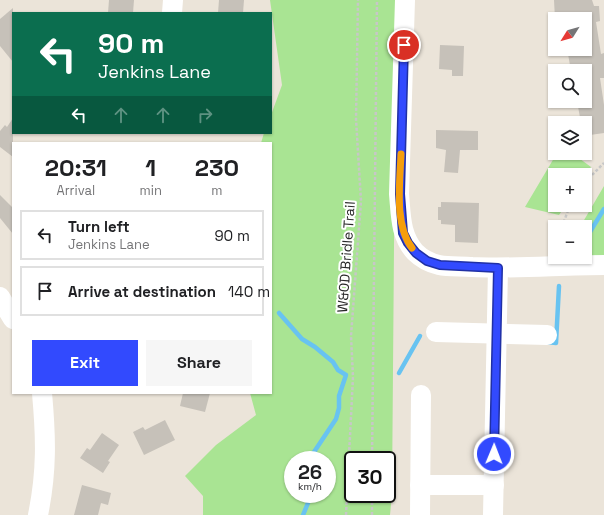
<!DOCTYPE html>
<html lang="en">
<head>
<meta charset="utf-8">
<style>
  body { margin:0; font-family:"Space Grotesk",sans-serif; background:#f6f6f6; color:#202124; height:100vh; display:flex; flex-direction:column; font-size:15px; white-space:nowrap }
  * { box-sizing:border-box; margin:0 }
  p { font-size:13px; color:#757577 }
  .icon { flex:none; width:22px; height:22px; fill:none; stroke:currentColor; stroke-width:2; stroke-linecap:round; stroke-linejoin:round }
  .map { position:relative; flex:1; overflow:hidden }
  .panel { position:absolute; left:12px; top:142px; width:260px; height:252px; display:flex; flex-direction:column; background:#fff; border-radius:0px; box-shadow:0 1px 3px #0004 }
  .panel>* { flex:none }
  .hud { position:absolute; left:12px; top:12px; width:260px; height:122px; border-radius:0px; box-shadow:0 1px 3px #0004; background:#0b6e4f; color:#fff; overflow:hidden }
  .needle { width:26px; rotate:233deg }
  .controls { position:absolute; left:548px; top:12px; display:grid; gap:8px }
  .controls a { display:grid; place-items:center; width:44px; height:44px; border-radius:0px; background:#fff; box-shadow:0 1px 3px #0004; font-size:20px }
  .speed { position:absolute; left:284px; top:451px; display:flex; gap:8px; font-size:20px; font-weight:700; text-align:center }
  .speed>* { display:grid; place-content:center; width:52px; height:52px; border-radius:50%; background:#fff; box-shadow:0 1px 3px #0004; line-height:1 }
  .speed small { font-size:10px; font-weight:400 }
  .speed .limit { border:2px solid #111; border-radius:6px; background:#fff; color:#111 }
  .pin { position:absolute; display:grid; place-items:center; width:34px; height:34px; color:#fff; margin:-17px; border:2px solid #fff; border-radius:50%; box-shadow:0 1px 4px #0007 }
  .me { position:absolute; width:44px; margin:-22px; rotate:1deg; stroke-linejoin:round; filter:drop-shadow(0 0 3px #0008) }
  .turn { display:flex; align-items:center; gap:14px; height:84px; padding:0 20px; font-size:18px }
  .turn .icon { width:52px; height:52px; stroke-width:2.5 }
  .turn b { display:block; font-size:28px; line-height:34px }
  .lanes { display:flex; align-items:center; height:38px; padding:0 20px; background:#0003; justify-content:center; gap:20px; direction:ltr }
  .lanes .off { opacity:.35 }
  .eta { display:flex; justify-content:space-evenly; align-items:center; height:68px; text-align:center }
  .eta b { font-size:24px; font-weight:800; line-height:28px }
  .action { display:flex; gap:8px; margin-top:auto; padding:8px 20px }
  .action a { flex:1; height:46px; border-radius:0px; background:#324afe; color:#fff; font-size:16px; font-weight:800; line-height:46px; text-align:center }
  .action a+a { background:#f6f6f6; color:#202124 }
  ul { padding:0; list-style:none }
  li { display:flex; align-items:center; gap:12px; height:50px; margin:0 8px 6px; padding:0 12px; border:2px solid #e0e0e0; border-radius:0px }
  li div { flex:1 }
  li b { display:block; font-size:15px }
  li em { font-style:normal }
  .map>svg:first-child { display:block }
  .green { fill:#a9e493; fill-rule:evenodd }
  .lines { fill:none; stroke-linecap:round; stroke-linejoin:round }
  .stream { stroke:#68c3f1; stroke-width:4.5 }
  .building { fill:#c6c1b9 }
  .path { stroke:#c7c7c7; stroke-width:2.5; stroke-dasharray:3 2; stroke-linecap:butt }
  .minor { stroke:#fff; stroke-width:20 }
  .route-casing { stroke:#2030a5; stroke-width:10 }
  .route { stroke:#324afe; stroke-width:7 }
  .slow { stroke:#f59e0b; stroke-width:7 }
  .labels { text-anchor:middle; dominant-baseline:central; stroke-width:4; stroke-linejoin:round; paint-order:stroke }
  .street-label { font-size:14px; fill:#282828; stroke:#fff }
</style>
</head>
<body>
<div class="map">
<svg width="604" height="515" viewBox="0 0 604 515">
  <rect width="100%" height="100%" fill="#ebe4d9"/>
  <g class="green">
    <path d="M270 0H396L392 494 390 515H203V496L185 476 216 445 256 415 250 393H271V143H261L264 133H271V115L282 85ZM293 460H327V494H293ZM353 460H387V494H353Z"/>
    <path d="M557 153H572L591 167 585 176 555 175V205H566L559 215 525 207Z"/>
    <path d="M604 186V260L585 257V227H580Z"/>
  </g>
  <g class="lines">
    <g class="stream">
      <path d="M585 240 604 209"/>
      <path d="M279 313 302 339 315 347 333 362 338 370 346 375 339 396V408L336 419 314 452 312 460"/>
      <path d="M547 342 556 343 559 286"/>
      <path d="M399 373 420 336"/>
      <path d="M303 515 308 503 309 494"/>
    </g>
  </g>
  <g class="building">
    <path d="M109 0H134L133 13H108Z"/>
    <path d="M219 0H244L243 13H218Z"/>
    <path d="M554 0H592L594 6H599L600 21 596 22 601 54 604 53V78H600L604 105V133L590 135 589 130 585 131V123H581L577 101H585V93L588 92 585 71H571L568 54 583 51V49H585V19H555Z"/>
    <path d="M13 8V62L0 46V19Z"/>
    <path d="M440 45 464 46 463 76H452V70L439 69Z"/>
    <path d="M13 118V157L0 147V131L5 125 7 127Z"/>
    <path d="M436 130 478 131V150H460L458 173 444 172 446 150 436 148Z"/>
    <path d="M0 195 13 208V234L0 218Z"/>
    <path d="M441 202 479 203 478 243 455 242V225L441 224V220H438V207H441Z"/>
    <path d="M183 393H210L205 412 180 406Z"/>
    <path d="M165 420 175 440 144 455 133 432 143 427 145 430Z"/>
    <path d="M102 433 119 445 108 461 110 462 103 473 80 458 87 448 90 450Z"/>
    <path d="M82 485 111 493 108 505 101 503 98 515H74Z"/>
  </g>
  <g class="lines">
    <g class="path">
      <path d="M585 182 604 163"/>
      <path d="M562 227 570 205"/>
      <path d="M372 460 377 0"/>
      <path d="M346 515 353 377 351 336 361 201 356 119 358 0"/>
      <path d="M372 515V494"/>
    </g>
    <g class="minor">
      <path d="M405 0 399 194C401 215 400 235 415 252 421 258 430 263 439 265 449 267 462 266 472 267 516 269 560 265 604 265"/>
      <path d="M172 13 173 0"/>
      <path d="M0 297 13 319"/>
      <path d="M436 332 547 335"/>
      <path d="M420 485H494"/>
      <path d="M38 515C47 471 46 437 42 393"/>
      <path d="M420 515 421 395"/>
      <path d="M493 515 498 268"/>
    </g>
  </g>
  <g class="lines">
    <defs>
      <path id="route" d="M404 45 400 194 403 233 408 243 416 253 427 261 440 265 498 268 494 454"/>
    </defs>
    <use href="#route" class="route-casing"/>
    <use href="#route" class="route"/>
    <path class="slow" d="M401 154C400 182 394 225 412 248"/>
  </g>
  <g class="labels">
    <g class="street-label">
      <text transform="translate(346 257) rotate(-86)">W&amp;OD Bridle Trail</text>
    </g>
  </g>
</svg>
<div class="controls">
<a><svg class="needle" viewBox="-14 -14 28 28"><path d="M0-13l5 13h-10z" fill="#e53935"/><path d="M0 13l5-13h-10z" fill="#757577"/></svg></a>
<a><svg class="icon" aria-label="search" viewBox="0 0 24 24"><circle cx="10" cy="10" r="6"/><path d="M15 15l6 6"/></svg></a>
<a><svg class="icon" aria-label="layers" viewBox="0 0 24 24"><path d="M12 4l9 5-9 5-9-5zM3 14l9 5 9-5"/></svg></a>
<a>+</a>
<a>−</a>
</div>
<div class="speed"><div>26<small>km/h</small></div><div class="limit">30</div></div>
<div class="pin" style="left:404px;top:45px;background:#d93025"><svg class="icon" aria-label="arrive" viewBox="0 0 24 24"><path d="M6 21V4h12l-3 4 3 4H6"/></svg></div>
<svg class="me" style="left:494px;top:454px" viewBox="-20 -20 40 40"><circle r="17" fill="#324afe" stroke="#fff" stroke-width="3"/><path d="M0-11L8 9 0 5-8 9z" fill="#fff"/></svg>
<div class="hud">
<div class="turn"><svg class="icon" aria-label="left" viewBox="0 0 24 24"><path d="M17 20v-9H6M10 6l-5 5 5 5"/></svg><div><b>90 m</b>Jenkins Lane</div></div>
<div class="lanes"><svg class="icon" aria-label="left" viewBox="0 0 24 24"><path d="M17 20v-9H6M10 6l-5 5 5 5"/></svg><svg class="icon off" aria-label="ahead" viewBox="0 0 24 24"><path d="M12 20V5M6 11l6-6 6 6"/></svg><svg class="icon off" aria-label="ahead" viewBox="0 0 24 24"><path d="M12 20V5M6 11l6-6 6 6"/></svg><svg class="icon off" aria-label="right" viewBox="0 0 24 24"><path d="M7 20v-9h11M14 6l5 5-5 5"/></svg></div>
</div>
<section class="panel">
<div class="eta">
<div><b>20:31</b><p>Arrival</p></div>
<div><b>1</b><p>min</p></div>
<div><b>230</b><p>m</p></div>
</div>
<ul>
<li><svg class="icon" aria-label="left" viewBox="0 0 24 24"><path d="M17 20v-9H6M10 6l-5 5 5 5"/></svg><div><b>Turn left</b><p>Jenkins Lane</p></div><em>90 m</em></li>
<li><svg class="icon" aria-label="arrive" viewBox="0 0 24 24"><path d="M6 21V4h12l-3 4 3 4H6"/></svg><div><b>Arrive at destination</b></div><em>140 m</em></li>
</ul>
<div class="action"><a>Exit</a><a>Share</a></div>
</section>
</div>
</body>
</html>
